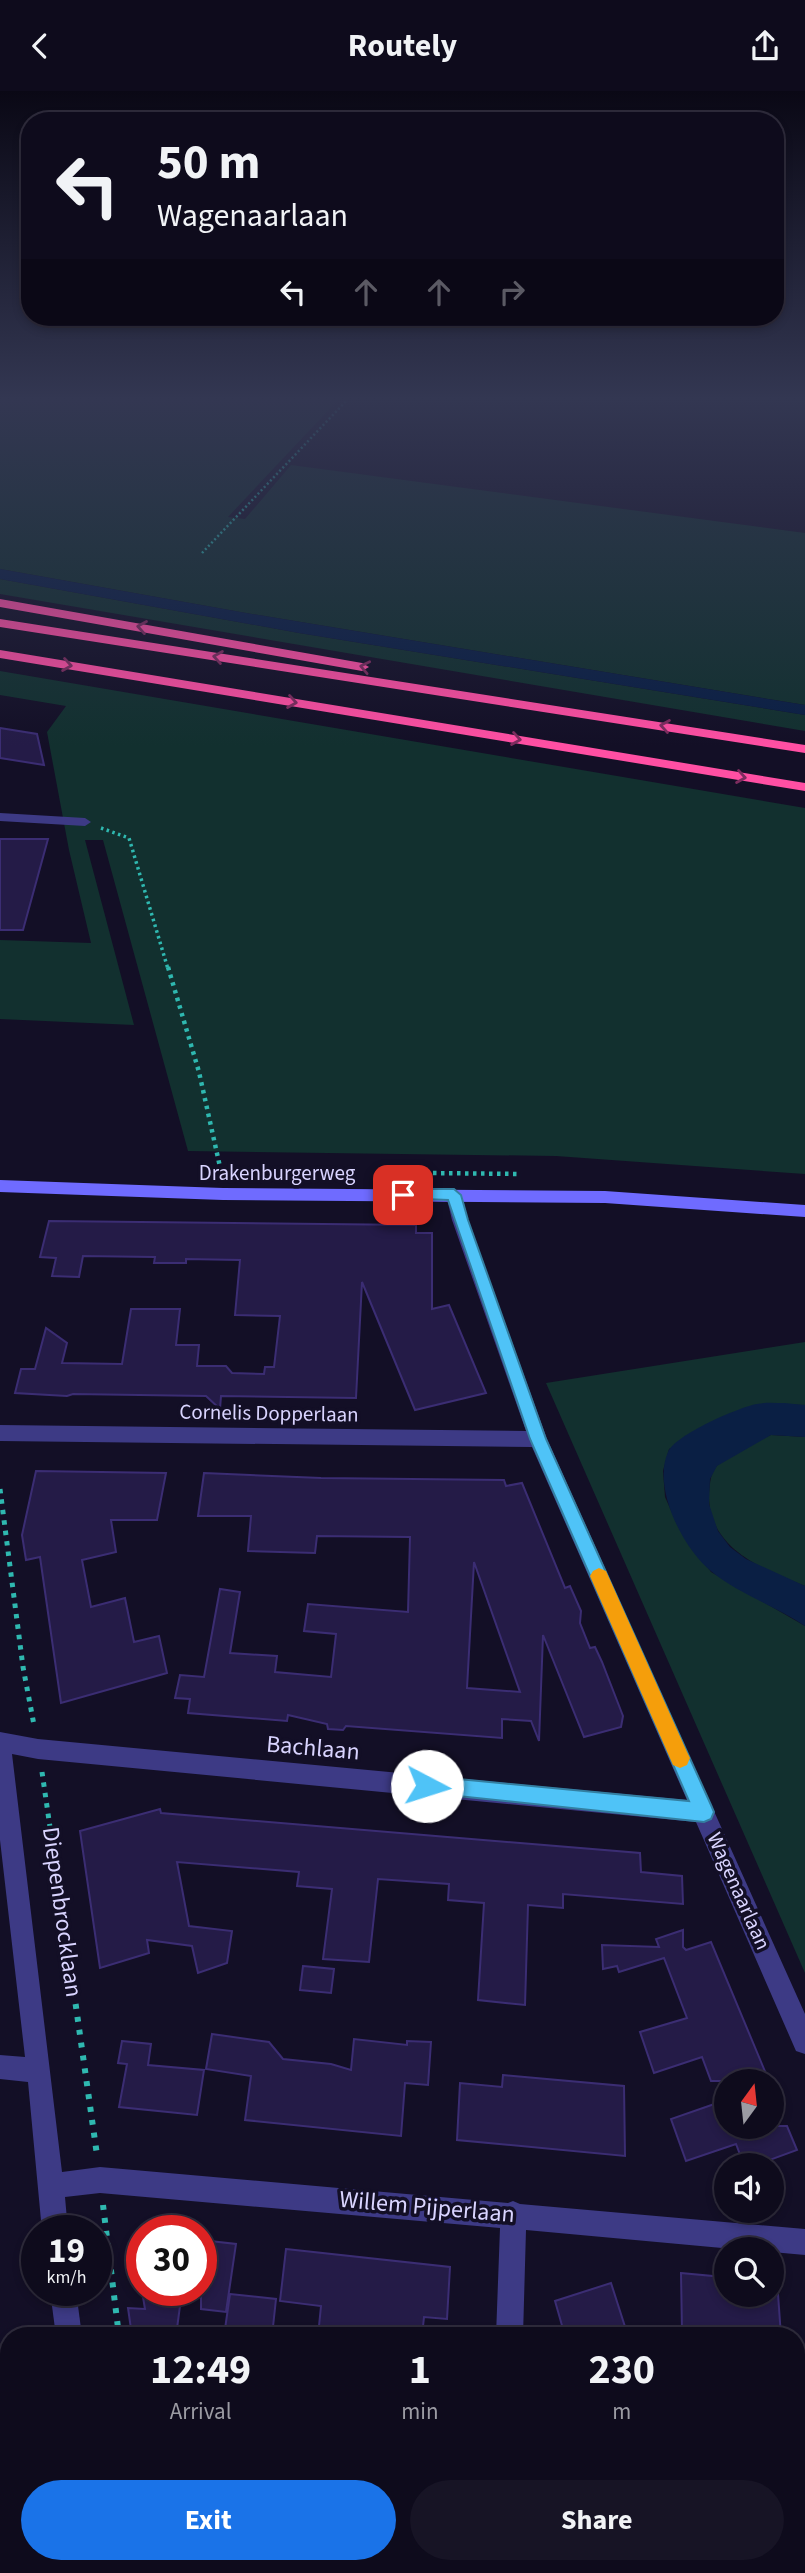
<!DOCTYPE html>
<html lang="en">
<head>
<meta charset="utf-8">
<style>
  body { margin:0; font-family:"Source Sans 3",sans-serif; background:#171425; color:#f1f3f6; height:100vh; display:flex; flex-direction:column; font-size:26px; white-space:nowrap }
  * { box-sizing:border-box; margin:0 }
  p { font-size:23px; color:#9b9ba3 }
  .icon { flex:none; width:38px; height:38px; fill:none; stroke:currentColor; stroke-width:2; stroke-linecap:round; stroke-linejoin:round }
  .map { position:relative; flex:1; overflow:hidden }
  .details { position:absolute; left:0px; top:2236px; width:805px; height:247px; display:flex; flex-direction:column; background:#0e0b1c; border-radius:28px 28px 0 0; box-shadow:0 4px 10px #0003,0 0 0 2px #2e2b3b }
  .details>* { flex:none }
  .top-card { position:absolute; left:21px; top:21px; width:763px; height:214px; border-radius:28px; box-shadow:0 4px 10px #0003,0 0 0 2px #2e2b3b; background:#0e0b1c; color:#f1f3f6; overflow:hidden }
  .needle { width:46px; rotate:15deg }
  .fabs { position:absolute; left:714px; top:1978px; display:grid; gap:14px }
  .fabs a { display:grid; place-items:center; width:70px; height:70px; border-radius:50%; background:#0e0b1c; box-shadow:0 4px 10px #0003,0 0 0 2px #2e2b3b; font-size:35px }
  .speed { position:absolute; left:21px; top:2124px; display:flex; gap:14px; font-size:35px; font-weight:700; text-align:center }
  .speed>* { display:grid; place-content:center; width:91px; height:91px; border-radius:50%; background:#0e0b1c; box-shadow:0 4px 10px #0003,0 0 0 2px #2e2b3b; line-height:1 }
  .speed small { font-size:18px; font-weight:400 }
  .speed .limit { border:10px solid #d22; background:#fff; color:#111 }
  .pin { position:absolute; display:grid; place-items:center; width:60px; height:60px; color:#fff; margin:-30px; border-radius:14px; box-shadow:0 4px 10px #0006 }
  .me { position:absolute; width:77px; margin:-38px; rotate:95deg; stroke-linejoin:round; filter:drop-shadow(0 0 5px #0008) }
  .turn { display:flex; align-items:center; gap:24px; height:147px; padding:0 21px; font-size:32px }
  .turn .icon { width:91px; height:91px; stroke-width:2.5 }
  .turn b { display:block; font-size:49px; line-height:60px }
  .lanes { display:flex; align-items:center; height:66px; padding:0 21px; background:#0003; justify-content:center; gap:35px; direction:ltr }
  .lanes .off { opacity:.35 }
  .eta { display:flex; justify-content:space-evenly; align-items:center; height:119px; text-align:center }
  .eta b { font-size:42px; font-weight:700; line-height:49px }
  .cta { display:flex; gap:14px; margin-top:auto; padding:14px 21px }
  .cta a { flex:1; height:80px; border-radius:42px; background:#1a73e8; color:#fff; font-size:28px; font-weight:700; line-height:80px; text-align:center }
  .cta a+a { background:#171425; color:#f1f3f6 }
  header { display:flex; justify-content:space-between; align-items:center; height:91px; padding:0 21px; background:#0e0b1c; font-size:32px; font-weight:700 }
  .map>svg:first-child { display:block }
  .green { fill:#12302f }
  .water { fill:#0a1f44 }
  .building { fill:#241b47; stroke:#3b2d73; stroke-width:2; fill-rule:evenodd }
  .lines { fill:none; stroke-linecap:round; stroke-linejoin:round }
  .path-far4 { stroke:#2fb8b0; stroke-width:2.5; stroke-dasharray:2 2.5; stroke-linecap:butt }
  .path-far3 { stroke:#2fb8b0; stroke-width:3.5; stroke-dasharray:2.5 3.5; stroke-linecap:butt }
  .path-far2 { stroke:#2fb8b0; stroke-width:4.5; stroke-dasharray:3.5 4.5; stroke-linecap:butt }
  .path-far1 { stroke:#2fb8b0; stroke-width:5; stroke-dasharray:4.5 6; stroke-linecap:butt }
  .path { stroke:#2fb8b0; stroke-width:6; stroke-dasharray:5 8; stroke-linecap:butt }
  .minor { fill:#3d3a85; fill-rule:evenodd }
  .secondary { fill:#6f6bff; fill-rule:evenodd }
  .motorway { fill:#ff4fa3; fill-rule:evenodd }
  .oneway { stroke:#7d2c5e }
  .route { fill:#4fc3f7; stroke:#337fa1; stroke-width:2 }
  .slow { fill:#f59e0b }
  .labels { text-anchor:middle; dominant-baseline:central; stroke-width:7; stroke-linejoin:round; paint-order:stroke }
  .street-label { font-size:21px; fill:#d9d4ff; stroke:#130f26 }
  .near-street-label { font-size:24px; fill:#d9d4ff; stroke:#130f26 }
</style>
</head>
<body>
<header><svg class="icon" aria-label="back" viewBox="0 0 24 24"><path d="M15 5l-7 7 7 7"/></svg>Routely<svg class="icon" aria-label="share" viewBox="0 0 24 24"><path d="M12 15V3M7 8l5-5 5 5M5 13v7h14v-7"/></svg></header>
<div class="map">
<svg width="805" height="2482" viewBox="0 0 805 2482">
  <rect width="100%" height="100%" fill="#130f26"/>
  <g class="green">
    <path d="M0 308H339L228 426 245 428 291 374 805 442V614L246 522 0 478Z"/>
    <path d="M0 488 299 542 805 624V640L0 503Z"/>
    <path d="M0 580 805 717V1083L556 1065 188 1060 103 749H85L134 934 0 928V849L91 852 69 759 47 641 66 615 0 604Z"/>
    <path d="M805 1251V1314L758 1313 669 1358 663 1380 665 1406 678 1435 711 1481 805 1535V1882L546 1292Z"/>
    <path d="M771 1344 805 1346V1495C762 1478 707 1457 709 1402 710 1393 710 1384 716 1376 726 1364 757 1350 771 1344Z"/>
  </g>
  <g class="water">
    <path d="M0 478 246 522 805 614V624L299 542 0 488Z"/>
    <path d="M784 1312 805 1314V1346L771 1344 717 1375 710 1388 709 1413 718 1440 730 1456 746 1468 805 1495V1535C776 1515 739 1503 712 1481 683 1458 652 1397 668 1361 675 1344 739 1316 757 1313 766 1311 775 1312 784 1312Z"/>
  </g>
  <g class="building">
    <path d="M0 637 37 643 44 674 0 667Z"/>
    <path d="M0 748H48L23 839H0Z"/>
    <path d="M49 1130 416 1134V1142H432V1218L449 1214 486 1302 415 1319 362 1191 356 1307 221 1305 220 1318 206 1305 73 1303 67 1305 15 1302 21 1278H35L46 1237 67 1252 62 1272 122 1273 131 1218H180L176 1254H199L197 1275H226L232 1282 264 1283 265 1276H274L280 1225 235 1224 240 1169 186 1168V1172H154L155 1166 83 1165 79 1186 52 1185 56 1167 40 1166Z"/>
    <path d="M36 1380 166 1382 157 1429H111L116 1461 82 1469 91 1516 125 1507 134 1551 159 1545 167 1582 61 1612 40 1466 26 1469 22 1444Z"/>
    <path d="M204 1382 321 1387 504 1389 506 1395 522 1392 565 1497 570 1495 581 1520 580 1532 590 1557 595 1556 602 1571 623 1625 621 1636 584 1646 543 1544 539 1650 531 1630 502 1628V1647L346 1635 343 1639 328 1638 327 1633 288 1624 287 1630 188 1622 190 1608 175 1607 180 1584 204 1586 220 1498 240 1501 230 1562 277 1565 275 1581 331 1586 336 1543 304 1540 308 1513 408 1521 410 1446 317 1445 315 1462 248 1460 251 1425H198ZM474 1471 520 1601 467 1597Z"/>
    <path d="M160 1718 161 1722 640 1762 641 1781 682 1785 683 1813 563 1803V1817L528 1814 525 1914 478 1909 484 1812 448 1809 449 1793 378 1788 369 1871 323 1868 332 1798 297 1795 299 1781 177 1771 189 1835 232 1840 227 1872 198 1882 192 1855 147 1849 149 1862 100 1877 80 1740Z"/>
    <path d="M683 1839V1856L686 1859 711 1851 769 1990H711L702 1966 654 1982 640 1941 687 1927 664 1867 619 1881 617 1875 603 1878 602 1854 659 1856 656 1848Z"/>
    <path d="M303 1875 334 1878 331 1902 300 1899Z"/>
    <path d="M212 1943 269 1951 283 1968 331 1973 351 1979 354 1948 407 1954V1950L431 1951 428 1994 405 1992 401 2045 245 2029 251 1985 206 1978Z"/>
    <path d="M122 1950 151 1953 148 1974 204 1979 197 2024 119 2016 127 1973 118 1972Z"/>
    <path d="M503 1984 624 1995 625 2065 457 2049 460 1992 502 1996Z"/>
    <path d="M726 2009V2035H787L797 2059 756 2074H744L736 2053 686 2070 671 2028Z"/>
    <path d="M201 2149 236 2153 226 2221 201 2218Z"/>
    <path d="M286 2158 450 2176 447 2228 424 2226 422 2245H318L321 2215 280 2210Z"/>
    <path d="M681 2182 723 2186 724 2203H778L781 2245H739L682 2240Z"/>
    <path d="M611 2192 628 2245H565L555 2210Z"/>
    <path d="M142 2200H182L176 2245H132L128 2217 145 2218Z"/>
    <path d="M230 2203 276 2208 272 2245H224Z"/>
  </g>
  <g class="lines">
    <path class="path-far4" d="M202 462 348 308"/>
    <path class="path-far3" d="M101 737 129 747 168 878"/>
    <g class="path-far2">
      <path d="M168 876 199 981 222 1085"/>
      <path d="M425 1082 521 1083"/>
    </g>
    <g class="path-far1">
      <path d="M0 1398 23 1576 34 1634"/>
      <path d="M42 1681 61 1812"/>
    </g>
    <g class="path">
      <path d="M61 1810 97 2064"/>
      <path d="M103 2114 119 2245"/>
      <path d="M147 2474 148 2482"/>
    </g>
    <g class="minor">
      <path d="M0 722 85 727 91 731 85 735 0 730Z"/>
      <path d="M454 1098 462 1104 468 1129 547 1348 805 1923V1963L796 1960 696 1731 38 1668 12 1663 62 2081 100 2076 508 2112 513 2110 520 2113 805 2138V2164L772 2161V2158H733L526 2139 523 2245H496L500 2137 100 2102 65 2106 68 2140H42L28 1991 0 1988V1964L25 1966 0 1749V1641L38 1648 687 1709 532 1356 0 1350V1334L526 1340 452 1129 446 1104Z"/>
      <path d="M50 2200H76L82 2245H56Z"/>
      <path d="M84 2474H114L115 2482H85Z"/>
      <path d="M542 2474H572L574 2482H544Z"/>
    </g>
    <path class="secondary" d="M0 1089 223 1097 605 1100 805 1114V1126L605 1112 223 1109 0 1101Z"/>
    <g class="motorway">
      <path d="M0 508 362 572 369 576 362 580 0 516Z"/>
      <path d="M0 528 805 654V662L0 536Z"/>
      <path d="M0 559 805 692V700L0 567Z"/>
    </g>
  </g>
  <defs><path id="oneway-chevron" d="M-2-3.5L2.5 0L-2 3.5" fill="none" stroke-width="1.6" stroke-linecap="round" stroke-linejoin="round" transform="scale(1.75)"/></defs>
  <g class="oneway">
    <use href="#oneway-chevron" transform="translate(142 536) rotate(-170)"/>
    <use href="#oneway-chevron" transform="translate(218 566) rotate(-171)"/>
    <use href="#oneway-chevron" transform="translate(67 574) rotate(9)"/>
    <use href="#oneway-chevron" transform="translate(365 576) rotate(-168)"/>
    <use href="#oneway-chevron" transform="translate(292 611) rotate(9)"/>
    <use href="#oneway-chevron" transform="translate(665 635) rotate(-171)"/>
    <use href="#oneway-chevron" transform="translate(516 648) rotate(9)"/>
    <use href="#oneway-chevron" transform="translate(741 686) rotate(9)"/>
  </g>
  <linearGradient id="sky" x2="0" y2="1"><stop stop-color="#0a0815"/><stop offset="0.47" stop-color="#333752"/><stop offset="1" stop-color="#333752" stop-opacity="0"/></linearGradient>
  <rect width="805" height="655" fill="url(#sky)"/>
  <path class="route" d="M403 1098H454L461 1104 468 1129 546 1348 711 1714 714 1721 711 1728 704 1731 420 1701 417 1695 420 1688 427 1685 689 1710 530 1348 448 1109 397 1107 395 1104 397 1100Z"/>
  <path class="slow" d="M599 1477 606 1480 687 1661 690 1667 687 1674 680 1677 673 1674 590 1485 593 1480Z"/>
  <g class="labels">
    <g class="street-label">
      <text x="277" y="1082">Drakenburgerweg</text>
      <text transform="translate(269 1322) rotate(1)">Cornelis Dopperlaan</text>
      <text transform="translate(739 1800) rotate(66)">Wagenaarlaan</text>
    </g>
    <g class="near-street-label">
      <text transform="translate(313 1657) rotate(5)">Bachlaan</text>
      <text transform="translate(62 1821) rotate(82)">Diepenbrocklaan</text>
      <text transform="translate(427 2116) rotate(5)">Willem Pijperlaan</text>
    </g>
  </g>
</svg>
<div class="fabs">
<a><svg class="needle" viewBox="-14 -14 28 28"><path d="M0-13l5 13h-10z" fill="#e53935"/><path d="M0 13l5-13h-10z" fill="#9b9ba3"/></svg></a>
<a><svg class="icon" aria-label="sound" viewBox="0 0 24 24"><path d="M4 9h4l5-4v14l-5-4H4zM17 9q2 3 0 6"/></svg></a>
<a><svg class="icon" aria-label="search" viewBox="0 0 24 24"><circle cx="10" cy="10" r="6"/><path d="M15 15l6 6"/></svg></a>
</div>
<div class="speed"><div>19<small>km/h</small></div><div class="limit">30</div></div>
<div class="pin" style="left:403px;top:1104px;background:#d93025"><svg class="icon" aria-label="arrive" viewBox="0 0 24 24"><path d="M6 21V4h12l-3 4 3 4H6"/></svg></div>
<svg class="me" style="left:427px;top:1695px" viewBox="-20 -20 40 40"><circle r="19" fill="#fff"/><path d="M0-13L10 11 0 6-10 11z" fill="#4fc3f7"/></svg>
<div class="top-card">
<div class="turn"><svg class="icon" aria-label="left" viewBox="0 0 24 24"><path d="M17 20v-9H6M10 6l-5 5 5 5"/></svg><div><b>50 m</b>Wagenaarlaan</div></div>
<div class="lanes"><svg class="icon" aria-label="left" viewBox="0 0 24 24"><path d="M17 20v-9H6M10 6l-5 5 5 5"/></svg><svg class="icon off" aria-label="ahead" viewBox="0 0 24 24"><path d="M12 20V5M6 11l6-6 6 6"/></svg><svg class="icon off" aria-label="ahead" viewBox="0 0 24 24"><path d="M12 20V5M6 11l6-6 6 6"/></svg><svg class="icon off" aria-label="right" viewBox="0 0 24 24"><path d="M7 20v-9h11M14 6l5 5-5 5"/></svg></div>
</div>
<section class="details">
<div class="eta">
<div><b>12:49</b><p>Arrival</p></div>
<div><b>1</b><p>min</p></div>
<div><b>230</b><p>m</p></div>
</div>
<div class="cta"><a>Exit</a><a>Share</a></div>
</section>
</div>
</body>
</html>
